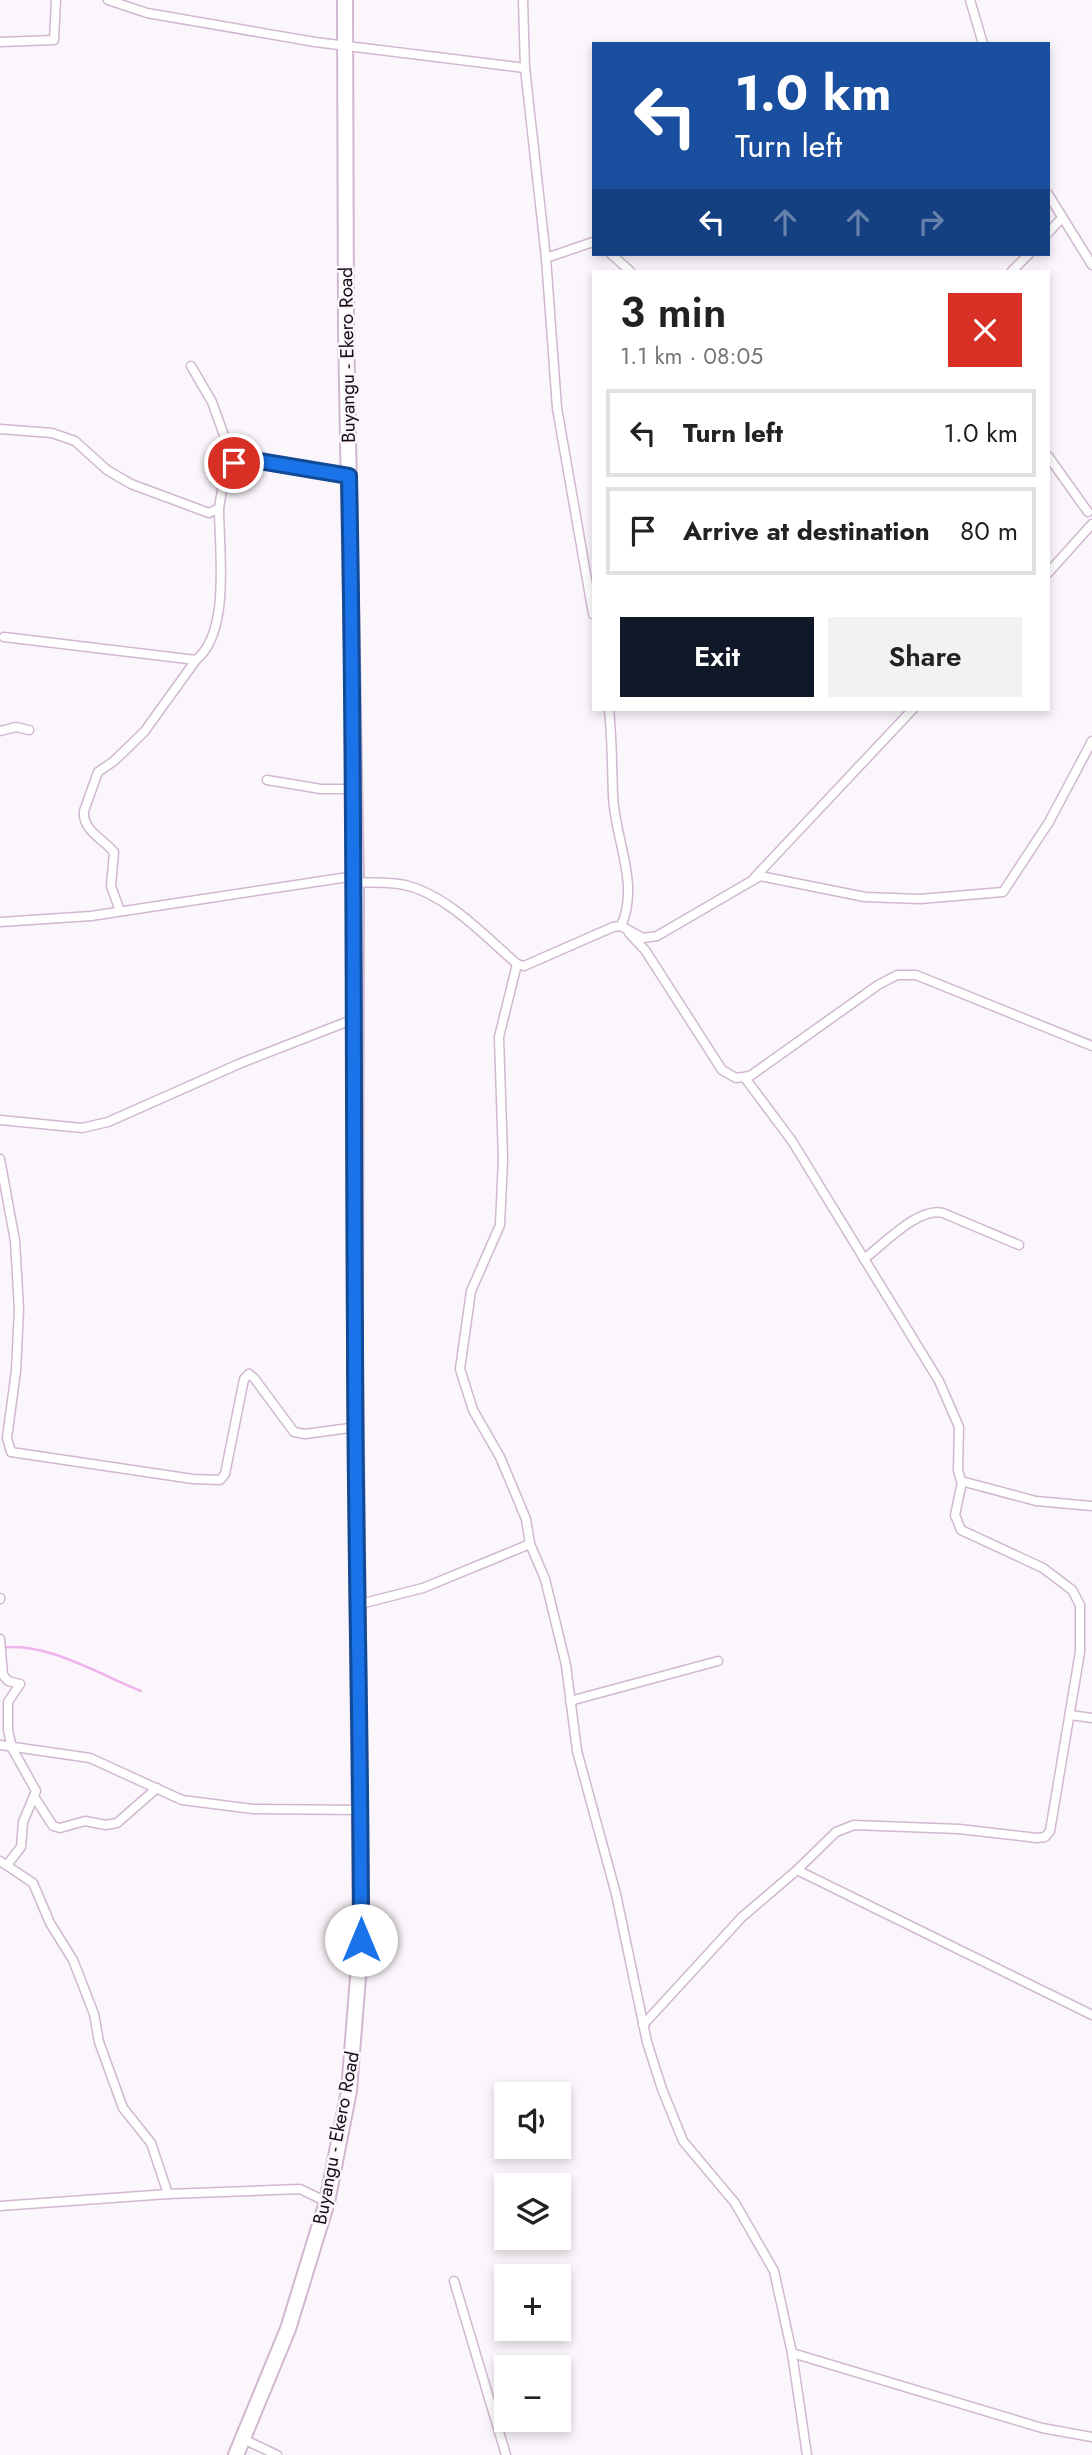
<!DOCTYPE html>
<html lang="en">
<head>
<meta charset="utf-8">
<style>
  body { margin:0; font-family:Jost,sans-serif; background:#f2f2f2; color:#222; height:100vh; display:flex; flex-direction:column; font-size:26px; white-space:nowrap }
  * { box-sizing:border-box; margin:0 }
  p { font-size:23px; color:#767676 }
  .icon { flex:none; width:38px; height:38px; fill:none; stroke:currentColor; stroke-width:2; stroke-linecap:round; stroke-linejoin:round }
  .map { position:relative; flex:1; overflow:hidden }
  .side { position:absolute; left:592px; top:270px; width:458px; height:441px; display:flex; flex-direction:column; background:#fff; border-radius:0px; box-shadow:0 4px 10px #0003 }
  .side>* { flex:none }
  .banner { position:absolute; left:592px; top:42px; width:458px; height:214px; border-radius:0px; box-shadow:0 4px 10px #0003; background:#1a4fa0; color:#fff; overflow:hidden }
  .tools { position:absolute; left:494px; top:2082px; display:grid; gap:14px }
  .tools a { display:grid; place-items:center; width:77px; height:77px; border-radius:0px; background:#fff; box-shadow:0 4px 10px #0003; font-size:35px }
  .pin { position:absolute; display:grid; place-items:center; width:60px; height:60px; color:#fff; margin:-30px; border:4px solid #fff; border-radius:50%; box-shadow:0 2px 7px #0007 }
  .me { position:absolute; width:77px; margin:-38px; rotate:0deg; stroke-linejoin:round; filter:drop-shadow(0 0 5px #0008) }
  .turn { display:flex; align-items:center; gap:24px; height:147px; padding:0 28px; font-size:32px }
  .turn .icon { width:91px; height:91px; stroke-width:2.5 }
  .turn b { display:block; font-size:49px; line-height:60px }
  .lanes { display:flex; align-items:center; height:66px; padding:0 28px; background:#0003; justify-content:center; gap:35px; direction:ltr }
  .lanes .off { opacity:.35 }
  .round { display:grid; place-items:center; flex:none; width:74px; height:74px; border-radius:0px; background:#f2f2f2 }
  .headline { display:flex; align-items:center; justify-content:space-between; height:119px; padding:0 28px }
  h1 { font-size:42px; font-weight:600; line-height:52px }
  .primary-button { display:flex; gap:14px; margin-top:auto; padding:14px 28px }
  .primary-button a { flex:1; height:80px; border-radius:0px; background:#111827; color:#fff; font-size:28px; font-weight:600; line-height:80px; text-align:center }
  .primary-button a+a { background:#f2f2f2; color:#222 }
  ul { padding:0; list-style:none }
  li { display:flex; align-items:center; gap:21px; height:88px; margin:0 14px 10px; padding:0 14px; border:4px solid #e0e0e0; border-radius:0px }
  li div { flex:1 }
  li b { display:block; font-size:26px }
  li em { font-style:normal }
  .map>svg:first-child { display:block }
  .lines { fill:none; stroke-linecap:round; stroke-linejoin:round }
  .stream { stroke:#f1b3ee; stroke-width:2.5 }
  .street-casing { stroke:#d2b7d1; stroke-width:11 }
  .primary-casing { stroke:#d2b7d1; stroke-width:18 }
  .street { stroke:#fff; stroke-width:8 }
  .primary { stroke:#fff; stroke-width:14 }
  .route-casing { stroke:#114b97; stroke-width:18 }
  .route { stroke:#1a73e8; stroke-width:12 }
  .labels { text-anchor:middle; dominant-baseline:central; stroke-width:5; stroke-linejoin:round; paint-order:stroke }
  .street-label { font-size:19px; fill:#160d15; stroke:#fbf6fb }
</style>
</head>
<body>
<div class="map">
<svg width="1092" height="2455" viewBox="0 0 1092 2455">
  <rect width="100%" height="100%" fill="#fbf6fb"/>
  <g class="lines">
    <path class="stream" d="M2 1648C43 1640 103 1676 141 1691"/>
    <defs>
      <g id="street">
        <path d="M108 0 147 13 315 42 525 68 523 0"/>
        <path d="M970 0 983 44"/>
        <path d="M0 42 54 40 56 0"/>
        <path d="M525 68 546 258 557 408 593 614"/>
        <path d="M1048 194 1092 265"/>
        <path d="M1048 233 1061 219"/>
        <path d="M611 254 630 271"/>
        <path d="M546 258 593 242"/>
        <path d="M1012 271 1029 254"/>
        <path d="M191 366 212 402 234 463"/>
        <path d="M0 429 52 433 75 441 107 470 131 484 209 513 219 508 225 472 240 461 349 476"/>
        <path d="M1048 456 1088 512"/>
        <path d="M1048 573 1092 524"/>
        <path d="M4 637 196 660C231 632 219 549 219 508"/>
        <path d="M609 709C612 738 612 767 613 796 615 840 640 884 621 926"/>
        <path d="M0 731 16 727 29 730"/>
        <path d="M267 780 321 789H354"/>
        <path d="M755 877 913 709"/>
        <path d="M356 882C372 883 390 882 405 885 447 895 485 936 517 964L524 966 613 927 621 926 643 938 657 936 760 876 865 897 920 899 1003 892 1049 822 1092 741"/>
        <path d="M120 911 111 886 114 852C103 839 82 830 84 811L98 772 114 761 144 732 196 660"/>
        <path d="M0 922 91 916 355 876"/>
        <path d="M629 933 645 950 722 1070 736 1078 750 1076 878 985 897 975H916L1092 1046"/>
        <path d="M517 964 499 1037 503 1159 500 1225 471 1291 460 1369 473 1410 500 1457 526 1519 530 1544 545 1579 566 1665 577 1751 616 1894 647 2042 662 2089 683 2141 735 2203 774 2271 792 2353 807 2455"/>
        <path d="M745 1078 792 1141 939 1381 959 1427 958 1470 961 1481 1036 1501 1092 1506"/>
        <path d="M0 1120 82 1128 108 1122 241 1063 354 1019"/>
        <path d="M0 1159 15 1241 19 1309 16 1371 7 1438 11 1452 193 1479 220 1480 225 1474 244 1379 249 1374 254 1378 294 1432 305 1434 357 1427"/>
        <path d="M864 1259C883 1245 919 1206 943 1213L1019 1245"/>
        <path d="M0 1598V1599"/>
        <path d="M360 1604 423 1588 530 1544"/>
        <path d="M0 1639 3 1675 8 1681 20 1684 8 1702V1730L12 1748 36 1791 23 1822 21 1847 7 1865"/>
        <path d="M570 1701 718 1661"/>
        <path d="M1070 1715 1092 1718"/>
        <path d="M0 1745 90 1758 182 1800 253 1809 361 1810"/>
        <path d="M35 1798 53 1826 60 1828 85 1821 106 1825 117 1823 157 1788"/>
        <path d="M0 1861 33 1883 50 1923 73 1960 94 2014 99 2042 123 2108 151 2143 168 2194"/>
        <path d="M797 1870 836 1832 854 1825 959 1829 1037 1838 1045 1837 1050 1831 1080 1652V1605L1072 1590 1043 1568 961 1530 955 1515 962 1482"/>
        <path d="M643 2025 742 1917 797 1870 1092 2015"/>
        <path d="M0 2206 168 2194 300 2189 327 2202"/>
        <path d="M454 2281 506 2455"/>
        <path d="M792 2353 1042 2428 1092 2437"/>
        <path d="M243 2439 277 2455"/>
      </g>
      <path id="primary" d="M236 2455 288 2329 327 2202 349 2091 361 1939 355 1342 356 882 346 327 345 0"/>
    </defs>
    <use href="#street" class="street-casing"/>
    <use href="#primary" class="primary-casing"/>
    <use href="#street" class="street"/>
    <use href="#primary" class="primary"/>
  </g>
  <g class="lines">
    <defs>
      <path id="route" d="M234 463 253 460 349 476C355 763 353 1049 355 1336 355 1537 361 1738 361 1940"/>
    </defs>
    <use href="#route" class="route-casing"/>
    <use href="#route" class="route"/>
  </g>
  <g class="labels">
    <g class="street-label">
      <text transform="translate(347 355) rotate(-91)">Buyangu - Ekero Road</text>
      <text transform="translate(336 2138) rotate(-79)">Buyangu - Ekero Road</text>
    </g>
  </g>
</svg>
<div class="tools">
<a><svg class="icon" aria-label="sound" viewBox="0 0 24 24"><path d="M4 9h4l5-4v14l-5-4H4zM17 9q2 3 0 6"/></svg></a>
<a><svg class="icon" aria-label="layers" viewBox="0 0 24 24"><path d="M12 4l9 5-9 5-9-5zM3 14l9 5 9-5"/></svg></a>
<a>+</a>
<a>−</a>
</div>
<div class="pin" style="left:234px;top:463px;background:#d93025"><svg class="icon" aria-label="arrive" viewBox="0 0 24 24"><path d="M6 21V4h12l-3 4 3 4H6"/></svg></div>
<svg class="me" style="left:361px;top:1940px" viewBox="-20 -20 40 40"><circle r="19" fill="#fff"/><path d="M0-13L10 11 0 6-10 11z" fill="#1a73e8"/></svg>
<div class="banner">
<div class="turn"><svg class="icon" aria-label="left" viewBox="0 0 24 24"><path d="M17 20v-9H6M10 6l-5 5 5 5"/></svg><div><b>1.0 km</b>Turn left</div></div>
<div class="lanes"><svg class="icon" aria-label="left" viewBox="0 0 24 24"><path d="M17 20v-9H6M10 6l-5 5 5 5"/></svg><svg class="icon off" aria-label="ahead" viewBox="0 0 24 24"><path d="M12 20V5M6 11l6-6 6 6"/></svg><svg class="icon off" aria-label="ahead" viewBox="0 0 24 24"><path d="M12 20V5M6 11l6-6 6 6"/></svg><svg class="icon off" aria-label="right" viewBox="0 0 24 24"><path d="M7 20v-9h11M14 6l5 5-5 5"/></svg></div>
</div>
<section class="side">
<div class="headline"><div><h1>3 min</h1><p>1.1 km · 08:05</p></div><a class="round" style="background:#d93025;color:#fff"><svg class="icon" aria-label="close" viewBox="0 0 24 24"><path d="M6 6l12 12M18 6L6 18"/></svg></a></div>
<ul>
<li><svg class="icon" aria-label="left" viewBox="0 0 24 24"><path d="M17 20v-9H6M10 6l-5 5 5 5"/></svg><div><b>Turn left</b></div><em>1.0 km</em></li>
<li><svg class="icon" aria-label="arrive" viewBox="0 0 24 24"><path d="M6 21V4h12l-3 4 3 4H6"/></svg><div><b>Arrive at destination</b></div><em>80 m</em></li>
</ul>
<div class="primary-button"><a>Exit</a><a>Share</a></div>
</section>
</div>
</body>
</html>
